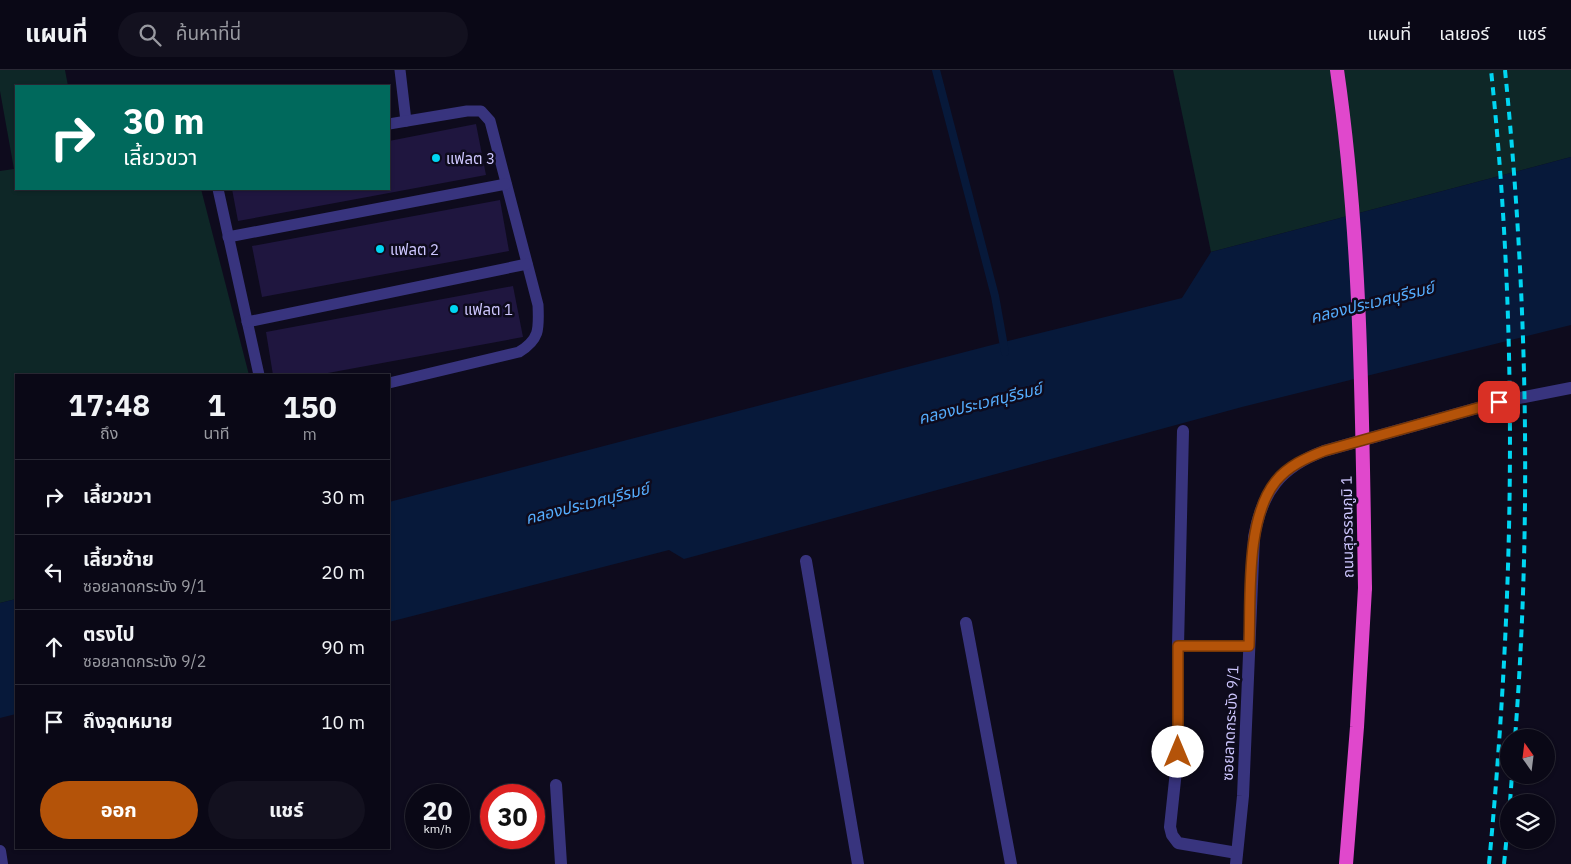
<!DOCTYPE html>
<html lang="th">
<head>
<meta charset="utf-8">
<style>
  body { margin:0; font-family:"IBM Plex Sans","Noto Sans Thai",sans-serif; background:#13111f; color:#f1f3f6; height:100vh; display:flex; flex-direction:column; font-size:19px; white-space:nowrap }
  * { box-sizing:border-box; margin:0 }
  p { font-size:16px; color:#999aa1 }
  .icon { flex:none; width:28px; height:28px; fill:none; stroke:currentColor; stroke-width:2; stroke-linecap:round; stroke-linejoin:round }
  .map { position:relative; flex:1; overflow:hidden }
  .sheet { position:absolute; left:15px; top:304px; width:375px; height:475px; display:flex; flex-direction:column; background:#0a0816; border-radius:0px; box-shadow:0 1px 4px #0004,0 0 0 1px #2a2935 }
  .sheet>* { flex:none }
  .top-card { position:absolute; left:15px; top:15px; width:375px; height:105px; border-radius:0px; box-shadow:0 1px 4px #0004,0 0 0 1px #2a2935; background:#00695c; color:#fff; overflow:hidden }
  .needle { width:32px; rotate:346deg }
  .buttons { position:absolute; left:1500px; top:659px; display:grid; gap:10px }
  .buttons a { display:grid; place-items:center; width:55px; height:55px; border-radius:50%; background:#0a0816; box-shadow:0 1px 4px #0004,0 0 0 1px #2a2935; font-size:25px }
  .speed { position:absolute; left:405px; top:714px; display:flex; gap:10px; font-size:25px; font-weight:700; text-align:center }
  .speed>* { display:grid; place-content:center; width:65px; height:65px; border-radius:50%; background:#0a0816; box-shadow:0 1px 4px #0004,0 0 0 1px #2a2935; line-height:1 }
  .speed small { font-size:12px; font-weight:400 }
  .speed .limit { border:8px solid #d22; background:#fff; color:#111 }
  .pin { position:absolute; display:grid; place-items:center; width:42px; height:42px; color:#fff; margin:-21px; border-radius:10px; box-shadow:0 2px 8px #0006 }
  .me { position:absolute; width:55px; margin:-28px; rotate:0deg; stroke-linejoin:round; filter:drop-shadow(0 0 4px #0008) }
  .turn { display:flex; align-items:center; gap:18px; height:105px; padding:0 25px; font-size:22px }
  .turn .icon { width:65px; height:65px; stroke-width:2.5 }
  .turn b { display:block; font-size:35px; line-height:42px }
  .eta { display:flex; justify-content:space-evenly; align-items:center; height:85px; text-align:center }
  .eta b { font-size:30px; font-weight:700; line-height:35px }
  .cta { display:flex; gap:10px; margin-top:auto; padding:10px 25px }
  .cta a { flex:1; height:58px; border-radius:30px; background:#b45309; color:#fff; font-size:20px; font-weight:700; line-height:58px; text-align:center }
  .cta a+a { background:#13111f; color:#f1f3f6 }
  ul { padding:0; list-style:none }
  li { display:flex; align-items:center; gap:15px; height:75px; padding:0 25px; border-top:1px solid #2a2935 }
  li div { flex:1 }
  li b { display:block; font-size:19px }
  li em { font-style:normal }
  header { display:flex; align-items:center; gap:30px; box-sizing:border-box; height:70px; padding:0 25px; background:#0a0816; border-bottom:1px solid #2a2935 }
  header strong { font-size:24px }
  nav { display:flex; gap:28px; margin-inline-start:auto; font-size:18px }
  .search { width:350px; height:45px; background:#13111f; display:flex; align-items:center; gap:12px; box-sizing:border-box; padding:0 18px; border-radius:28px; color:#999aa1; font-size:19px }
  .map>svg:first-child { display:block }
  .green { fill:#0e2727 }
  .water { fill:#07193a }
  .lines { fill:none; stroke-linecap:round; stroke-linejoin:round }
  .stream { stroke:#07193a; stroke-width:8 }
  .building { fill:#1f163f }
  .service { stroke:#38347e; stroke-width:11 }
  .minor { stroke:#38347e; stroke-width:12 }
  .trunk { stroke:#e048cc; stroke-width:14 }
  .rail { stroke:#00d6f2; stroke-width:4; stroke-dasharray:8 6; stroke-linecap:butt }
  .trunk-bridge { stroke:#e048cc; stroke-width:14 }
  .route-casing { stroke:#753606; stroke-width:12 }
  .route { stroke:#b45309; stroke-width:9 }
  .poi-dot { fill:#00d6f2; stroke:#0e0b1d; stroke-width:2 }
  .labels { text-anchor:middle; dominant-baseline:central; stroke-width:5; stroke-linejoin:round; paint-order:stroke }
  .poi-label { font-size:15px; fill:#cec7ff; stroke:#0e0b1d; text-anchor:start }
  .street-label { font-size:15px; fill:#cec7ff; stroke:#0e0b1d }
  .water-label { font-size:16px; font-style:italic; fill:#55aeff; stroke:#0e0b1d }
</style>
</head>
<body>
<header>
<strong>แผนที่</strong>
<div class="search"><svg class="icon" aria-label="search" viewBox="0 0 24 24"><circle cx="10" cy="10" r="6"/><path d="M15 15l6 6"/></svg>ค้นหาที่นี่</div>
<nav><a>แผนที่</a><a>เลเยอร์</a><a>แชร์</a></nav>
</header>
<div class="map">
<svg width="1571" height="794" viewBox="0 0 1571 794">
  <rect width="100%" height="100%" fill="#0e0b1d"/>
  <g class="green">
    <path d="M0 0H65L68 16H16V119H201L249 305H16V529L0 533V101L14 99 0 21Z"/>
    <path d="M1173 0H1571V87L1211 182Z"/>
  </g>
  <g class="water">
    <path d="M1571 87V255L1242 337 684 489 669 480 389 552V432L988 276 1182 228 1211 182Z"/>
    <path d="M16 529V644L0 648V533Z"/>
  </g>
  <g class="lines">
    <path class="stream" d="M936 0 995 226 1005 282"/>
  </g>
  <g class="building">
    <path d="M476 54 486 105 238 151 232 119H389V71Z"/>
    <path d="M500 130 509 181 262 227 252 176Z"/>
    <path d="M513 216 523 267 317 305H273L266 262Z"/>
  </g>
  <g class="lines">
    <g class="service">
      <path d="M400 0 406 51"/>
      <path d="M389 54 467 41H481L490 51 538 235C539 259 540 269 519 282L389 313"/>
      <path d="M218 119 259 305"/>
      <path d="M228 167 506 114"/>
      <path d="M247 252 527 194"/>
    </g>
    <g class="minor">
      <path d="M1183 361 1178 576V682L1170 757 1172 765 1178 773 1237 783"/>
      <path d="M806 491 858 794"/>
      <path d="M966 553 1011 794"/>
      <path d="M1178 576H1249"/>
      <path d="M556 715 561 794"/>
      <path d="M0 781 2 794"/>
      <path d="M1236 794 1243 726 1254 467C1262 421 1281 397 1324 381L1499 332 1571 318"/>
    </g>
    <path class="trunk" d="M1346 794 1357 657 1365 518"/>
    <g class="rail">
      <path d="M1505 0C1527 221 1532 446 1515 668"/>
      <path d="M1510 732 1512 705"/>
      <path d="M1489 794C1514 530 1519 264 1491 0"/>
      <path d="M1504 794 1509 744"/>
    </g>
    <path class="trunk-bridge" d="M1337 0C1362 172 1362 345 1365 518"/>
  </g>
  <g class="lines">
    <defs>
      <path id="route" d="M1178 682V576H1249C1251 529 1245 449 1276 411 1288 396 1306 388 1324 381L1499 332"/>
    </defs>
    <use href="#route" class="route-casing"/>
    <use href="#route" class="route"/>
  </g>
  <g class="poi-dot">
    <circle cx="436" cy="88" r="5"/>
    <circle cx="380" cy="179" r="5"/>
    <circle cx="454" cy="239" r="5"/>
  </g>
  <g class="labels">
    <g class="poi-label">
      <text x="446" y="88">แฟลต 3</text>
      <text x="390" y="179">แฟลต 2</text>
      <text x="464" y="239">แฟลต 1</text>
    </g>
    <g class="street-label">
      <text transform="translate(1347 457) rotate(-91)">ถนนสุวรรณภูมิ 1</text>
      <text transform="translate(1230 653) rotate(-87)">ซอยลาดกระบัง 9/1</text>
    </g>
    <g class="water-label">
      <text transform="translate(1372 232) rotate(-14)">คลองประเวศบุรีรมย์</text>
      <text transform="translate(980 333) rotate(-14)">คลองประเวศบุรีรมย์</text>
      <text transform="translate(587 433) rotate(-14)">คลองประเวศบุรีรมย์</text>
    </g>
  </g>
</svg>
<div class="buttons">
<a><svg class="needle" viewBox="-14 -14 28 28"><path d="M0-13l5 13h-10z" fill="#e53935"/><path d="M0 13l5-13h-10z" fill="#999aa1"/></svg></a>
<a><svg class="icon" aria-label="layers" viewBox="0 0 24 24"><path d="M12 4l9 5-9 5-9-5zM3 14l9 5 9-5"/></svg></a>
</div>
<div class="speed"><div>20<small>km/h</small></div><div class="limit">30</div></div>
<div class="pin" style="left:1499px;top:332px;background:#d93025"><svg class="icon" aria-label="arrive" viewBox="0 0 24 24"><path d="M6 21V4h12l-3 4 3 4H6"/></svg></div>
<svg class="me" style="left:1178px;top:682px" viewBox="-20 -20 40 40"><circle r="19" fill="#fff"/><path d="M0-13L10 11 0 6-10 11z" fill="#b45309"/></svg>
<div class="top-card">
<div class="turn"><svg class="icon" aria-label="right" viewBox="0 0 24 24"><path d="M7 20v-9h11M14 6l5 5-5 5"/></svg><div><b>30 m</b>เลี้ยวขวา</div></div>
</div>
<section class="sheet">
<div class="eta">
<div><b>17:48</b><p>ถึง</p></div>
<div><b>1</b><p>นาที</p></div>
<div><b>150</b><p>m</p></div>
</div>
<ul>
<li><svg class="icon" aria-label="right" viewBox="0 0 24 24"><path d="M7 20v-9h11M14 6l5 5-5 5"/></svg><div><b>เลี้ยวขวา</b></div><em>30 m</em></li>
<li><svg class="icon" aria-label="left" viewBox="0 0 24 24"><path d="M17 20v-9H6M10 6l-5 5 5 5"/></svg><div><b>เลี้ยวซ้าย</b><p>ซอยลาดกระบัง 9/1</p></div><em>20 m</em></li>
<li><svg class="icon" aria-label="ahead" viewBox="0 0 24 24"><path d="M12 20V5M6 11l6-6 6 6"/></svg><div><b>ตรงไป</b><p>ซอยลาดกระบัง 9/2</p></div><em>90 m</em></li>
<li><svg class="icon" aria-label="arrive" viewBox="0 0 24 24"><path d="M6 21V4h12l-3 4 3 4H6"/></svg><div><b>ถึงจุดหมาย</b></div><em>10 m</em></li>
</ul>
<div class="cta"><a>ออก</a><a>แชร์</a></div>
</section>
</div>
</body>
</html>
